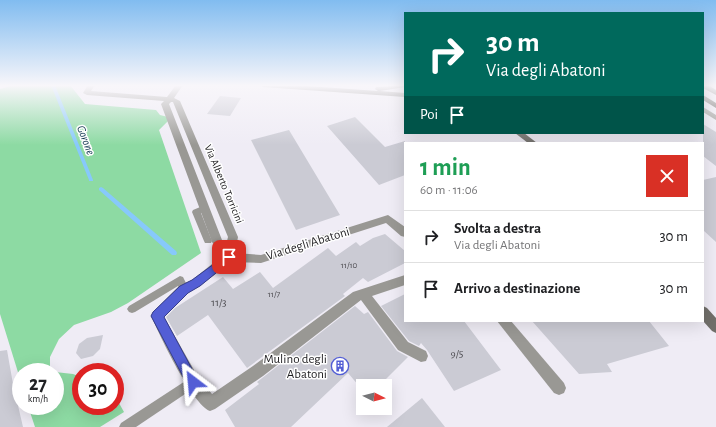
<!DOCTYPE html>
<html lang="it">
<head>
<meta charset="utf-8">
<style>
  body { margin:0; font-family:"Alegreya Sans",sans-serif; background:#f6f6f6; color:#202124; height:100vh; display:flex; flex-direction:column; font-size:15px; white-space:nowrap }
  * { box-sizing:border-box; margin:0 }
  p { font-size:13px; color:#757577 }
  .icon { flex:none; width:22px; height:22px; fill:none; stroke:currentColor; stroke-width:2; stroke-linecap:round; stroke-linejoin:round }
  .map { position:relative; flex:1; overflow:hidden }
  .side { position:absolute; left:404px; top:142px; width:300px; height:180px; display:flex; flex-direction:column; background:#fff; border-radius:0px; box-shadow:0 4px 16px #0002 }
  .side>* { flex:none }
  .hud { position:absolute; left:404px; top:12px; width:300px; height:122px; border-radius:0px; box-shadow:0 4px 16px #0002; background:#00695c; color:#fff; overflow:hidden }
  .needle { width:26px; rotate:96deg }
  .controls { position:absolute; left:356px; top:379px; display:grid; gap:8px }
  .controls a { display:grid; place-items:center; width:36px; height:36px; border-radius:0px; background:#fff; box-shadow:0 4px 16px #0002; font-size:20px }
  .speed { position:absolute; left:12px; top:363px; display:flex; gap:8px; font-size:20px; font-weight:700; text-align:center }
  .speed>* { display:grid; place-content:center; width:52px; height:52px; border-radius:50%; background:#fff; box-shadow:0 4px 16px #0002; line-height:1 }
  .speed small { font-size:10px; font-weight:400 }
  .speed .limit { border:6px solid #d22; background:#fff; color:#111 }
  .pin { position:absolute; display:grid; place-items:center; width:34px; height:34px; color:#fff; margin:-17px; border-radius:8px; box-shadow:0 2px 6px #0006 }
  .me { position:absolute; width:44px; margin:-22px; rotate:331deg; stroke-linejoin:round; filter:drop-shadow(0 0 3px #0008) }
  .turn { display:flex; align-items:center; gap:14px; height:84px; padding:0 16px; font-size:18px }
  .turn .icon { width:52px; height:52px; stroke-width:2.5 }
  .turn b { display:block; font-size:28px; line-height:34px }
  .then { display:flex; align-items:center; height:38px; padding:0 16px; background:#0003; gap:8px; font-size:15px }
  .round { display:grid; place-items:center; flex:none; width:42px; height:42px; border-radius:0px; background:#f6f6f6 }
  .head { display:flex; align-items:center; justify-content:space-between; height:68px; padding:0 16px }
  h1 { font-size:24px; font-weight:700; line-height:30px; color:#1e9e55 }
  ul { padding:0; list-style:none }
  li { display:flex; align-items:center; gap:12px; height:52px; padding:0 16px; border-top:1px solid #e0e0e0 }
  li div { flex:1 }
  li b { display:block; font-size:15px }
  li em { font-style:normal }
  .map>svg:first-child { display:block }
  .green { fill:#8ddaa3 }
  .lines { fill:none; stroke-linecap:round; stroke-linejoin:round }
  .stream { fill:#87c9fb; fill-rule:evenodd }
  .building { fill:#cbcbd4 }
  .lane { fill:#999894; fill-rule:evenodd }
  .street { fill:#999894; fill-rule:evenodd }
  .secondary { fill:#716f6a; fill-rule:evenodd }
  .primary { fill:#55524c; fill-rule:evenodd }
  .route { fill:#535ed5; stroke:#363d8a }
  .labels { text-anchor:middle; dominant-baseline:central; stroke-width:3; stroke-linejoin:round; paint-order:stroke }
  .number-label { font-size:9px; fill:#4a494e }
  .street-label { font-size:11px; fill:#1f1e21; stroke:#fff }
  .near-number-label { font-size:11px; fill:#4a494e }
  .water-label { font-size:12px; font-style:italic; fill:#0f354e; stroke:#fff }
  .near-street-label { font-size:13px; fill:#1f1e21; stroke:#fff }
  .near-poi-label { font-size:13px; fill:#1f1e21; stroke:#fff; text-anchor:end }
</style>
</head>
<body>
<div class="map">
<svg width="716" height="427" viewBox="0 0 716 427">
  <rect width="100%" height="100%" fill="#efecf5"/>
  <g class="green">
    <path d="M14 85H70L85 104 156 110 160 115 168 117 169 120 159 130 201 253 128 303 111 312 74 325 59 339 50 357V371L53 372H21V382L0 314V89Z"/>
    <path d="M55 372 73 374 81 377V406H115V396L124 412 100 427H35L28 406H55Z"/>
  </g>
  <g class="lines">
    <g class="stream">
      <path d="M51 85H55L93 180V181H89V180Z"/>
      <path d="M101 187 103 188 176 251 177 253 176 255H172L99 190V188Z"/>
    </g>
  </g>
  <g class="building">
    <path d="M220 96 241 98 230 116 207 114Z"/>
    <path d="M355 117 385 147 405 141V175L379 185 327 126Z"/>
    <path d="M703 124 716 132V166L703 156Z"/>
    <path d="M289 130 340 215 296 230 251 140Z"/>
    <path d="M716 177V242L703 230V180Z"/>
    <path d="M385 234 405 251V263L368 282 363 278 343 294 345 296 247 368 208 315 177 336 166 317 175 308 223 277 233 289 260 272 273 288 328 248 336 256 356 242 360 246 373 238Z"/>
    <path d="M405 294V321H464L501 370 454 391 427 350 421 343 419 346 409 341 381 306Z"/>
    <path d="M355 306 364 314 368 312 397 351 408 357 379 386H359L348 373 291 427H235L225 410 259 384 257 382Z"/>
    <path d="M532 321H649L669 346 607 364 612 372 579 374Z"/>
    <path d="M103 335 100 349 93 356 81 359 76 353 79 344 87 338Z"/>
    <path d="M7 350 13 384 23 427H0V351Z"/>
    <path d="M422 398 445 427H387Z"/>
  </g>
  <g class="lines">
    <g class="lane">
      <path d="M703 107 716 115V120L703 112Z"/>
      <path d="M205 205 209 208 208 210 201 213 212 241 211 243H205L204 241 192 212 193 210Z"/>
      <path d="M180 276 183 277 189 289 187 292 184 293 181 292 178 286 135 312 132 313 129 312 127 309 129 306Z"/>
      <path d="M193 376 197 378 199 382 197 386 136 427H119L121 423Z"/>
    </g>
    <g class="street">
      <path d="M88 85H95L91 91 167 97 176 85H183L174 98 180 101 238 237 235 253 261 255 388 215 405 227V237L401 236 386 223 261 263 231 262 200 286 188 293 164 317 198 377 212 394 253 366 353 292 405 275V285L372 296 408 342 426 351 428 356 426 361 421 362 398 350 361 300 263 376 215 409 210 411C192 404 160 336 151 316L153 312 180 285 192 280 222 256 212 242 161 104 164 101 87 95 83 93ZM171 102H173L228 237 226 245 222 240 169 104Z"/>
      <path d="M497 321H511L564 383 566 388 564 393 559 395 554 393Z"/>
    </g>
    <g class="secondary">
      <path d="M259 85H293L378 91 375 89 376 87 405 85V87L380 91 405 93V97L263 87Z"/>
      <path d="M515 133H524L537 143H528Z"/>
      <path d="M703 306 707 308 716 318V333L712 331 703 321Z"/>
    </g>
    <g class="primary">
      <path d="M703 85H708L716 90V95L703 88Z"/>
      <path d="M703 95 716 103V108L703 100Z"/>
    </g>
  </g>
  <linearGradient id="sky" x2="0" y2="1"><stop stop-color="#81bcf0"/><stop offset="0.59" stop-color="#f8f6fa"/><stop offset="1" stop-color="#f8f6fa" stop-opacity="0"/></linearGradient>
  <rect width="716" height="145" fill="url(#sky)"/>
  <path class="route" d="M229 253 232 254 234 257 232 260 200 286 188 293 164 317 199 382 197 386 193 388 188 386 151 316 153 312 180 286 192 280Z"/>
  <defs>
    <symbol id="building-ring" viewBox="-11 -11 22 22"><circle r="9.5" fill="#fff" stroke="#535ed5" stroke-width="1.5"/><path d="M-4-6H4V6H1V3H-1V6H-4ZM-2.5-4.3h1.7v1.8h-1.7ZM.8-4.3h1.7v1.8H.8ZM-2.5-1h1.7V.8h-1.7ZM.8-1h1.7V.8H.8Z" fill="#535ed5"/></symbol>
  </defs>
  <g fill-rule="evenodd">
    <use href="#building-ring" x="330" y="356" width="20" height="20"/>
  </g>
  <g class="labels">
    <g class="number-label">
      <text x="349" y="265">11/10</text>
      <text x="274" y="294">11/7</text>
    </g>
    <g class="street-label">
      <text transform="translate(224 184) rotate(67)">Via Alberto Torricini</text>
    </g>
    <g class="near-number-label">
      <text x="219" y="302">11/3</text>
      <text x="457" y="353">9/5</text>
    </g>
    <g class="water-label">
      <text transform="translate(86 140) rotate(69)">Gorone</text>
    </g>
    <g class="near-street-label">
      <text transform="translate(308 244) rotate(-17)">Via degli Abatoni</text>
    </g>
    <g class="near-poi-label">
      <text x="327" y="359">Mulino degli<tspan x="327" dy="15">Abatoni</tspan></text>
    </g>
  </g>
</svg>
<div class="controls">
<a><svg class="needle" viewBox="-14 -14 28 28"><path d="M0-13l5 13h-10z" fill="#e53935"/><path d="M0 13l5-13h-10z" fill="#757577"/></svg></a>
</div>
<div class="speed"><div>27<small>km/h</small></div><div class="limit">30</div></div>
<div class="pin" style="left:229px;top:257px;background:#d93025"><svg class="icon" aria-label="arrive" viewBox="0 0 24 24"><path d="M6 21V4h12l-3 4 3 4H6"/></svg></div>
<svg class="me" style="left:193px;top:382px" viewBox="-20 -20 40 40"><path d="M0-17L14 15 0 8-14 15z" fill="#535ed5" stroke="#fff" stroke-width="4"/></svg>
<div class="hud">
<div class="turn"><svg class="icon" aria-label="right" viewBox="0 0 24 24"><path d="M7 20v-9h11M14 6l5 5-5 5"/></svg><div><b>30 m</b>Via degli Abatoni</div></div>
<div class="then">Poi<svg class="icon" aria-label="arrive" viewBox="0 0 24 24"><path d="M6 21V4h12l-3 4 3 4H6"/></svg></div>
</div>
<section class="side">
<div class="head"><div><h1>1 min</h1><p>60 m · 11:06</p></div><a class="round" style="background:#d93025;color:#fff"><svg class="icon" aria-label="close" viewBox="0 0 24 24"><path d="M6 6l12 12M18 6L6 18"/></svg></a></div>
<ul>
<li><svg class="icon" aria-label="right" viewBox="0 0 24 24"><path d="M7 20v-9h11M14 6l5 5-5 5"/></svg><div><b>Svolta a destra</b><p>Via degli Abatoni</p></div><em>30 m</em></li>
<li><svg class="icon" aria-label="arrive" viewBox="0 0 24 24"><path d="M6 21V4h12l-3 4 3 4H6"/></svg><div><b>Arrivo a destinazione</b></div><em>30 m</em></li>
</ul>
</section>
</div>
</body>
</html>
